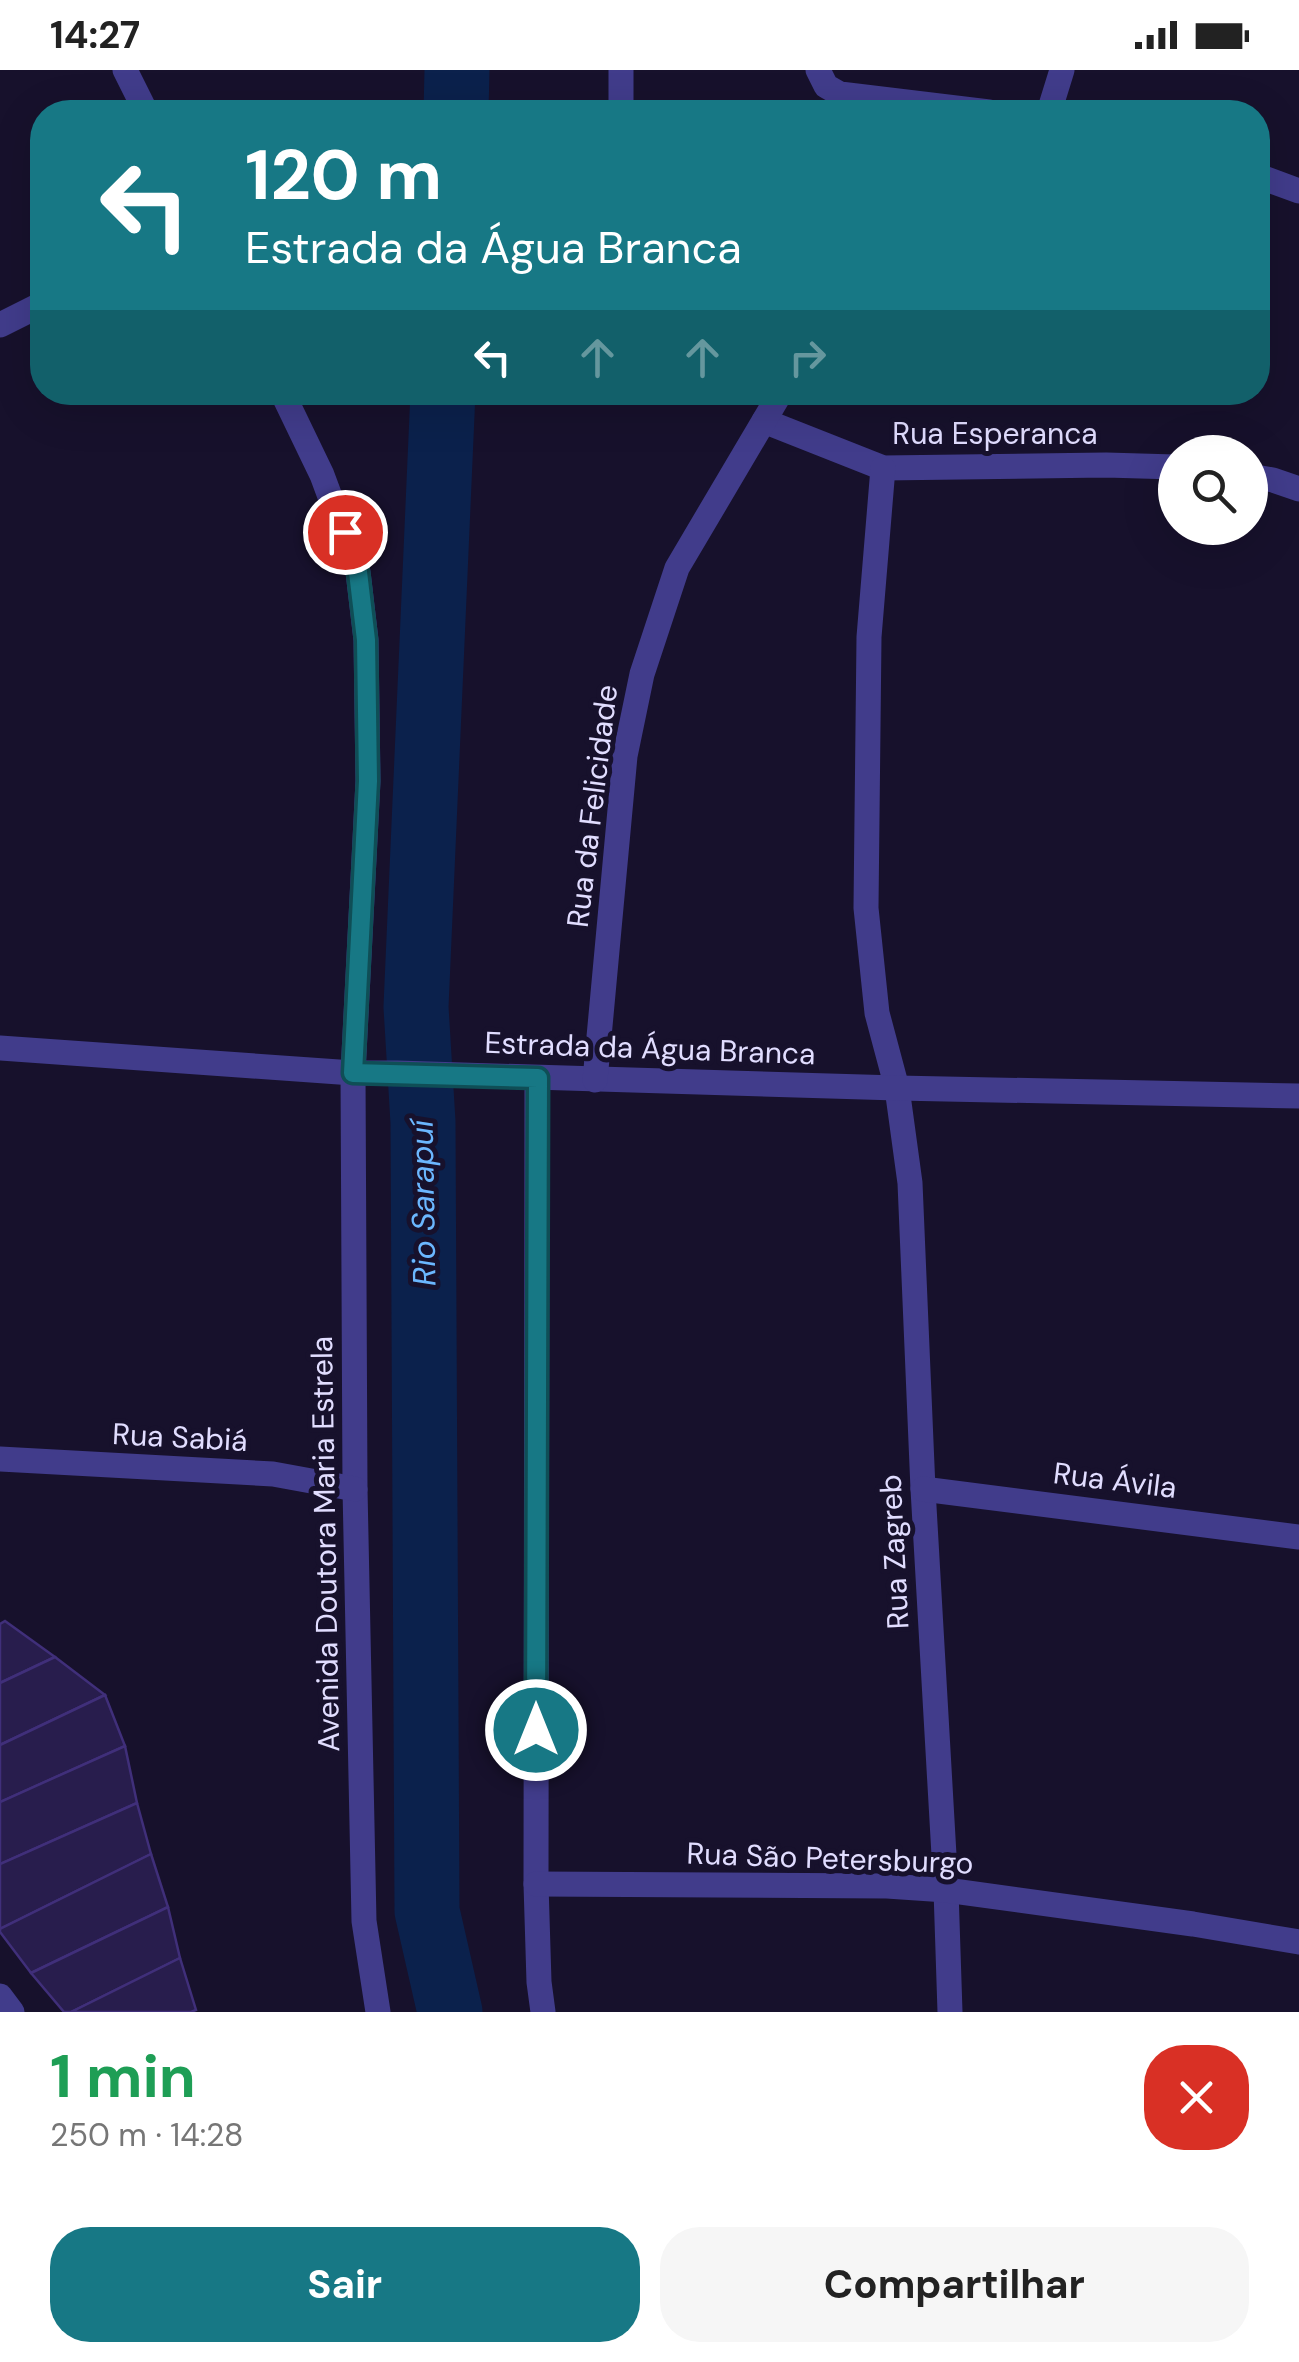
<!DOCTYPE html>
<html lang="pt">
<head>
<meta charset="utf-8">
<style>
  body { margin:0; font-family:"DM Sans",sans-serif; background:#f6f6f6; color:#222; height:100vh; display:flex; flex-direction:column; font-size:38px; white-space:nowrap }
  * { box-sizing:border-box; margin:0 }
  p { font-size:32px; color:#767676 }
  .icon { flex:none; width:55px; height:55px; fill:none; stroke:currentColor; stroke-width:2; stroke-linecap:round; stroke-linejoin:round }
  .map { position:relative; height:1942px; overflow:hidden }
  .panel { display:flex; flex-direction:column; background:#fff; flex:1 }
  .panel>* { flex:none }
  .banner { position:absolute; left:30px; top:30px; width:1240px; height:305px; border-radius:40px; box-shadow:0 10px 40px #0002; background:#177885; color:#fff; overflow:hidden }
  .controls { position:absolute; left:1158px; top:365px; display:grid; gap:20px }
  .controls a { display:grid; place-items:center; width:110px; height:110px; border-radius:50%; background:#fff; box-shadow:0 10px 40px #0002; font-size:50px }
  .pin { position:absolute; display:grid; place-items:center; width:85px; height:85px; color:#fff; margin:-42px; border:5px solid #fff; border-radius:50%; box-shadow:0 2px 10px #0007 }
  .me { position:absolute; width:110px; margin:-55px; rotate:0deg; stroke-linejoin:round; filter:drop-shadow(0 0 8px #0008) }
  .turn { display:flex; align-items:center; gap:35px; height:210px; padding:0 50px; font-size:45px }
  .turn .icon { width:130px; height:130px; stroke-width:2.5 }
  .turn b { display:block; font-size:70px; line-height:85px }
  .lanes { display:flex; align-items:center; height:95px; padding:0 50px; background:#0003; justify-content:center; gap:50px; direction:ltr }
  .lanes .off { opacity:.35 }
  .round { display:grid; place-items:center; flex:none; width:105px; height:105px; border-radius:40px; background:#f6f6f6 }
  .overview { display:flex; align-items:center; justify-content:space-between; height:170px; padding:0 50px }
  h1 { font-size:60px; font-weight:700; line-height:75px; color:#1e9e55 }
  .action { display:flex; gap:20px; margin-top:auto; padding:20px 50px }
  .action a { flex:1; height:115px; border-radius:40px; background:#177885; color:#fff; font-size:40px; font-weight:700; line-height:115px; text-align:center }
  .action a+a { background:#f6f6f6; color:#222 }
  .status { display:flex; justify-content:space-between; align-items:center; height:70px; padding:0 50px; background:#fff; direction:ltr }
  .status svg { height:28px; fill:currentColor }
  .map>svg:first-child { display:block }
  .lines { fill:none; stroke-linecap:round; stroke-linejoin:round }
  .stream { stroke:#0b214c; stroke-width:11 }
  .river { stroke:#0b214c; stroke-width:65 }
  .building { fill:#281d4d; stroke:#402f7a; stroke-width:2.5 }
  .minor { stroke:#413c8b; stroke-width:25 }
  .route-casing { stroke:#0f4e56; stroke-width:25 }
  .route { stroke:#177885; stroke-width:18 }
  .labels { text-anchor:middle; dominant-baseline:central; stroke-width:10; stroke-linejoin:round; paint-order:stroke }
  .street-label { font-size:30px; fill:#e1ddff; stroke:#17112c }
  .water-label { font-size:32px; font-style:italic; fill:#6bb7ff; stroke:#17112c }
</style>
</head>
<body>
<div class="status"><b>14:27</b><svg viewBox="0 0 49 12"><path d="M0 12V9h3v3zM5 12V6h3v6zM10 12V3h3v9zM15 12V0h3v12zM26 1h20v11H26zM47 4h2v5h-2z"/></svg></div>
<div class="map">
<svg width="1299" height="1942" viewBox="0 0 1299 1942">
  <rect width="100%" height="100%" fill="#17112c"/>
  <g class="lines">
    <path class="stream" d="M454 0 457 15"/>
    <g class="river">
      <path d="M456 42 457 0"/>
      <path d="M443 322 416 937 423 1052 427 1841 450 1942"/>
    </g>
  </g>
  <g class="building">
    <path d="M5 1551 55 1587 0 1613V1554Z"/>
    <path d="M55 1587 105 1625 0 1675V1613Z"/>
    <path d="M105 1625 125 1676 0 1732V1675Z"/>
    <path d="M125 1676 137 1733 0 1794V1732Z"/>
    <path d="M137 1733 151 1784 0 1859V1794Z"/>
    <path d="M151 1784 168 1837 31 1903 0 1862V1859Z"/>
    <path d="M168 1837 180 1888 71 1942H64L31 1903Z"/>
    <path d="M180 1888 196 1940 191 1942H71Z"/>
  </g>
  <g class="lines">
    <g class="minor">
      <path d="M125 0 146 42"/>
      <path d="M818 0 826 16 840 24 989 42"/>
      <path d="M621 42V0"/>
      <path d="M1049 42 1062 0"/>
      <path d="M1258 106 1299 121"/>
      <path d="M0 255 42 234"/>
      <path d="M282 322 322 405 358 502 366 570 368 711 353 1003 355 1419 364 1851 378 1942"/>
      <path d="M764 351 883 398 1106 395 1175 397"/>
      <path d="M883 398 869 567 866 838 877 943 897 1018 910 1113 923 1419 946 1820 950 1942"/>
      <path d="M1250 406 1273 410 1299 419"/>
      <path d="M0 978 353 1003H397L897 1018 1299 1026"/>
      <path d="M537 1008 536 1814 539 1912 543 1942"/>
      <path d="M595 1010 625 686 642 604 677 498 781 322"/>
      <path d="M0 1389 273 1404 355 1419"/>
      <path d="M923 1419 1299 1467"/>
      <path d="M536 1814 887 1816 946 1820 1193 1854 1299 1872"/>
      <path d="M0 1926 12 1942"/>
    </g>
  </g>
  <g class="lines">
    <defs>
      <path id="route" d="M345 462 358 502 366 570 368 711 353 1003 538 1008 536 1660"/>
    </defs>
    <use href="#route" class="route-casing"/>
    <use href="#route" class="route"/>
  </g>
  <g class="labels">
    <g class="street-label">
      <text x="995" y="363">Rua Esperanca</text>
      <text transform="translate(592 736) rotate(-83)">Rua da Felicidade</text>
      <text transform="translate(650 978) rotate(2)">Estrada da Água Branca</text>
      <text transform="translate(180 1367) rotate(3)">Rua Sabiá</text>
      <text transform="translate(1115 1410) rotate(7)">Rua Ávila</text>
      <text transform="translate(325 1474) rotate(-91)">Avenida Doutora Maria Estrela</text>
      <text transform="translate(894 1482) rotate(-93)">Rua Zagreb</text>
      <text transform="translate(830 1788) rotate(2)">Rua São Petersburgo</text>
    </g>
    <g class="water-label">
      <text transform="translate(423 1133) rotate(-91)">Rio Sarapuí</text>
    </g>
  </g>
</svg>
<div class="controls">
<a><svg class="icon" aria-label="search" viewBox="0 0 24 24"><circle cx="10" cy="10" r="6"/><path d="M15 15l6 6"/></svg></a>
</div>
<div class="pin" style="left:345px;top:462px;background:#d93025"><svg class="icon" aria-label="arrive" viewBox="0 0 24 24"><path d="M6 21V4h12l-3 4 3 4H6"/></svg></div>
<svg class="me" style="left:536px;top:1660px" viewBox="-20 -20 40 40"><circle r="17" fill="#177885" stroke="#fff" stroke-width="3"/><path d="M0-11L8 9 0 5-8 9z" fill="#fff"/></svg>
<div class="banner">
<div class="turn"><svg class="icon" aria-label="left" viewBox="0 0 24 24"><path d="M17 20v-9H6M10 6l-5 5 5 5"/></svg><div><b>120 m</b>Estrada da Água Branca</div></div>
<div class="lanes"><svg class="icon" aria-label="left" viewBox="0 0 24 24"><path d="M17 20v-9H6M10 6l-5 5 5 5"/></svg><svg class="icon off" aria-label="ahead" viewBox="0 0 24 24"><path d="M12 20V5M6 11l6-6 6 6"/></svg><svg class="icon off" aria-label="ahead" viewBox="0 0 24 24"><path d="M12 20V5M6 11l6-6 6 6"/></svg><svg class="icon off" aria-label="right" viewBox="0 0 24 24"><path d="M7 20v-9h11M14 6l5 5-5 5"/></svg></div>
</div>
</div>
<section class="panel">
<div class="overview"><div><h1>1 min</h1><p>250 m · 14:28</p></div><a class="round" style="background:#d93025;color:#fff"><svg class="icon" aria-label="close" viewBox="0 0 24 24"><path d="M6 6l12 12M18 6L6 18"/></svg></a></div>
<div class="action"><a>Sair</a><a>Compartilhar</a></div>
</section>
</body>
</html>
